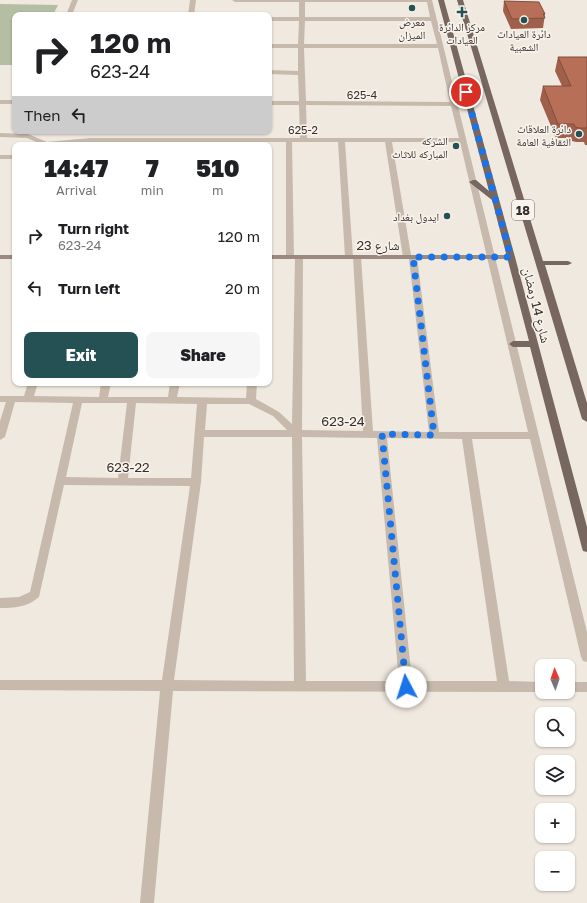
<!DOCTYPE html>
<html lang="en">
<head>
<meta charset="utf-8">
<style>
  body { margin:0; font-family:"Golos Text","Noto Naskh Arabic",sans-serif; background:#f6f6f6; color:#202124; height:100vh; display:flex; flex-direction:column; font-size:15px; white-space:nowrap }
  * { box-sizing:border-box; margin:0 }
  p { font-size:13px; color:#757577 }
  .icon { flex:none; width:22px; height:22px; fill:none; stroke:currentColor; stroke-width:2; stroke-linecap:round; stroke-linejoin:round }
  .map { position:relative; flex:1; overflow:hidden }
  .details { position:absolute; left:12px; top:142px; width:260px; height:244px; display:flex; flex-direction:column; background:#fff; border-radius:8px; box-shadow:0 1px 3px #0004 }
  .details>* { flex:none }
  .top-card { position:absolute; left:12px; top:12px; width:260px; height:122px; border-radius:8px; box-shadow:0 1px 3px #0004; background:#fff; color:#202124; overflow:hidden }
  .needle { width:26px; rotate:358deg }
  .controls { position:absolute; left:535px; top:659px; display:grid; gap:8px }
  .controls a { display:grid; place-items:center; width:40px; height:40px; border-radius:8px; background:#fff; box-shadow:0 1px 3px #0004; font-size:20px }
  .pin { position:absolute; display:grid; place-items:center; width:34px; height:34px; color:#fff; margin:-17px; border:2px solid #fff; border-radius:50%; box-shadow:0 1px 4px #0007 }
  .me { position:absolute; width:44px; margin:-22px; rotate:355deg; stroke-linejoin:round; filter:drop-shadow(0 0 3px #0008) }
  .turn { display:flex; align-items:center; gap:14px; height:84px; padding:0 12px; font-size:18px }
  .turn .icon { width:52px; height:52px; stroke-width:2.5 }
  .turn b { display:block; font-size:28px; line-height:34px }
  .then { display:flex; align-items:center; height:38px; padding:0 12px; background:#0003; gap:8px; font-size:15px }
  .eta { display:flex; justify-content:space-evenly; align-items:center; height:68px; text-align:center }
  .eta b { font-size:24px; font-weight:800; line-height:28px }
  .action { display:flex; gap:8px; margin-top:auto; padding:8px 12px }
  .action a { flex:1; height:46px; border-radius:8px; background:#255054; color:#fff; font-size:16px; font-weight:800; line-height:46px; text-align:center }
  .action a+a { background:#f6f6f6; color:#202124 }
  ul { padding:0; list-style:none }
  li { display:flex; align-items:center; gap:12px; height:52px; padding:0 12px }
  li div { flex:1 }
  li b { display:block; font-size:15px }
  li em { font-style:normal }
  .map>svg:first-child { display:block }
  .green { fill:#b4bea2 }
  .lines { fill:none; stroke-linecap:round; stroke-linejoin:round }
  .street { fill:#c7baad; fill-rule:evenodd }
  .secondary { fill:#9b897f; fill-rule:evenodd }
  .primary { fill:#77675e; fill-rule:evenodd }
  .wall { fill:#9e5f4b }
  .building { fill:#b86f57; stroke:#814e3d }
  .route { stroke:#1a73e8; stroke-width:7; stroke-dasharray:0 12.6 }
  .poi-dot { fill:#255054; stroke:#f8f3ec; stroke-width:1.5 }
  .labels { text-anchor:middle; dominant-baseline:central; stroke-width:3; stroke-linejoin:round; paint-order:stroke }
  .far-poi-label { font-size:11px; fill:#372f2b; stroke:#f8f3ec }
  .far-street-label { font-size:11px; fill:#372f2b; stroke:#f8f3ec }
  .shield { fill:#f8f3ec; stroke:#716a65; stroke-width:1 }
  .shield-label { font-size:12px; font-weight:bold; fill:#372f2b }
  .street-label { font-size:13px; fill:#372f2b; stroke:#f8f3ec }
</style>
</head>
<body>
<div class="map">
<svg width="587" height="903" viewBox="0 0 587 903">
  <rect width="100%" height="100%" fill="#f0e9e0"/>
  <path class="green" d="M0 4 58 5 53 15H15V65H0Z"/>
  <g class="lines">
    <g class="street">
      <path d="M72 0H78L72 15H66Z"/>
      <path d="M190 0H196L194 15H188Z"/>
      <path d="M232 0H432L587 632V662L583 661 581 657 530 439H472L509 681 542 682V692H543L173 691 154 903H140L160 691 0 690V680H162L190 486 64 485 39 597C28 607 14 608 0 608V598L19 597 30 592 73 403 15 402 5 437 0 440V421L6 402H0V396H24L28 383H38L34 396 99 397 101 383H111L108 397H168L170 383H180L177 397 246 398 247 383H257L256 399 279 412 292 424 295 257 299 255 303 257 302 430 363 431 353 257 349 259 345 257 338 142H292L294 257 290 259 286 257V142H90L43 145 27 138 0 137V133L28 134 47 142 90 138H300L299 105H269V101H299L298 75 269 74V70L298 71V48H269V44H298L299 21H269V17H299V2H235ZM305 2H427L430 17H305ZM305 21H431L437 44H304ZM304 48H438L450 102 306 101ZM306 105 451 106 459 138H307ZM345 142H385L403 257 404 259H409L429 432 373 431 361 257 357 255 353 257ZM392 142H460L528 432H439L417 257 416 255H411ZM82 403H127L118 478 66 477ZM136 403 197 404 191 478H128ZM207 404H249L273 416 287 430H205ZM204 437H292L294 681 174 680 201 482ZM302 437 377 438 399 681H306ZM387 438 462 439 497 681H412Z"/>
      <rect x="0" y="100" width="15" height="4"/>
      <rect x="0" y="155" width="15" height="4"/>
      <path d="M568 682H587V692H567H568Z"/>
    </g>
    <g class="secondary">
      <rect x="0" y="255" width="15" height="4"/>
      <path d="M269 255H511L515 257 511 259H269Z"/>
    </g>
    <g class="primary">
      <path d="M438 0H444L515 257 587 527V552L583 551 582 548 530 347H513L509 344 513 341H529L492 200 469 182 473 180H476L489 191Z"/>
      <path d="M457 0H463L543 261H568L572 263 568 265H545L587 403V422L582 419Z"/>
    </g>
  </g>
  <g class="wall">
    <path d="M504 1 545 14 543 28 511 29 503 11Z"/>
    <path d="M558 57H587V145H585L584 142H576L572 141 571 138H556L540 100 543 86H562L555 71Z"/>
  </g>
  <g class="building">
    <path d="M504 1 539 2 545 14H543L545 18 512 19Z"/>
    <path d="M558 57H587V128H579L575 127 574 124H558L543 86H571Z"/>
  </g>
  <g class="lines">
    <path class="route" d="M406 687 382 434 434 435 413 257H511L466 92"/>
  </g>
  <g class="poi-dot">
    <circle cx="412" cy="8" r="4"/>
    <path d="M460 6h4v4h4v4h-4v4h-4v-4h-4v-4h4z"/>
    <circle cx="524" cy="20" r="4"/>
    <circle cx="579" cy="134" r="4"/>
    <circle cx="456" cy="146" r="4"/>
    <circle cx="447" cy="216" r="4"/>
  </g>
  <g class="labels">
    <g class="far-poi-label">
      <text x="412" y="21">معرض<tspan x="412" dy="13">الميزان</tspan></text>
      <text x="462" y="26">مركز الدائرة<tspan x="462" dy="13">العيادات</tspan></text>
      <text x="524" y="33">دائرة العيادات<tspan x="524" dy="13">الشعبية</tspan></text>
      <text x="571" y="128" text-anchor="end">دائرة العلاقات<tspan x="571" dy="13">الثقافية العامة</tspan></text>
      <text x="448" y="140" text-anchor="end">الشركه<tspan x="448" dy="13">المباركه للاثاث</tspan></text>
      <text x="439" y="216" text-anchor="end">ايدول بغداد</text>
    </g>
    <g class="far-street-label">
      <text x="362" y="94">625-4</text>
      <text x="303" y="129">625-2</text>
    </g>
    <rect class="shield" x="512" y="200" width="22" height="20" rx="3"/>
    <g class="shield-label">
      <text x="523" y="210">18</text>
    </g>
    <g class="street-label">
      <text x="378" y="245">شارع 23</text>
      <text transform="translate(537 305) rotate(76)">شارع 14 رمضان</text>
      <text x="343" y="421">623-24</text>
      <text x="128" y="467">623-22</text>
    </g>
  </g>
</svg>
<div class="controls">
<a><svg class="needle" viewBox="-14 -14 28 28"><path d="M0-13l5 13h-10z" fill="#e53935"/><path d="M0 13l5-13h-10z" fill="#757577"/></svg></a>
<a><svg class="icon" aria-label="search" viewBox="0 0 24 24"><circle cx="10" cy="10" r="6"/><path d="M15 15l6 6"/></svg></a>
<a><svg class="icon" aria-label="layers" viewBox="0 0 24 24"><path d="M12 4l9 5-9 5-9-5zM3 14l9 5 9-5"/></svg></a>
<a>+</a>
<a>−</a>
</div>
<div class="pin" style="left:466px;top:92px;background:#d93025"><svg class="icon" aria-label="arrive" viewBox="0 0 24 24"><path d="M6 21V4h12l-3 4 3 4H6"/></svg></div>
<svg class="me" style="left:406px;top:687px" viewBox="-20 -20 40 40"><circle r="19" fill="#fff"/><path d="M0-13L10 11 0 6-10 11z" fill="#1a73e8"/></svg>
<div class="top-card">
<div class="turn"><svg class="icon" aria-label="right" viewBox="0 0 24 24"><path d="M7 20v-9h11M14 6l5 5-5 5"/></svg><div><b>120 m</b>623-24</div></div>
<div class="then">Then<svg class="icon" aria-label="left" viewBox="0 0 24 24"><path d="M17 20v-9H6M10 6l-5 5 5 5"/></svg></div>
</div>
<section class="details">
<div class="eta">
<div><b>14:47</b><p>Arrival</p></div>
<div><b>7</b><p>min</p></div>
<div><b>510</b><p>m</p></div>
</div>
<ul>
<li><svg class="icon" aria-label="right" viewBox="0 0 24 24"><path d="M7 20v-9h11M14 6l5 5-5 5"/></svg><div><b>Turn right</b><p>623-24</p></div><em>120 m</em></li>
<li><svg class="icon" aria-label="left" viewBox="0 0 24 24"><path d="M17 20v-9H6M10 6l-5 5 5 5"/></svg><div><b>Turn left</b></div><em>20 m</em></li>
</ul>
<div class="action"><a>Exit</a><a>Share</a></div>
</section>
</div>
</body>
</html>
